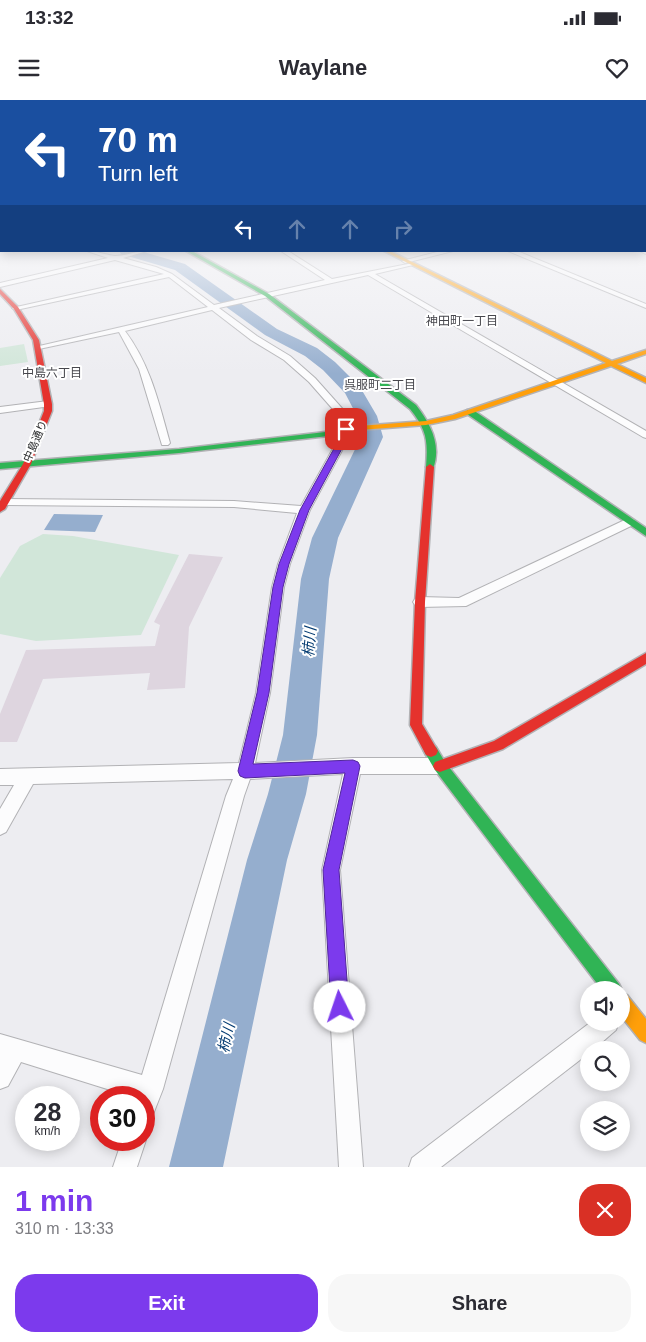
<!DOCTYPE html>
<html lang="en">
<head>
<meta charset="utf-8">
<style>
  body { margin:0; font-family:Arial,"Noto Sans JP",sans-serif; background:#f7f7f7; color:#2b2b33; height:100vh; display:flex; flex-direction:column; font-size:19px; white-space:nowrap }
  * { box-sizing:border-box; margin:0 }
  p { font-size:16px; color:#7c7c81 }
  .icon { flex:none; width:28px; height:28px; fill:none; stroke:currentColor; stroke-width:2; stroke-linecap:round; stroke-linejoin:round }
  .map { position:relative; height:1067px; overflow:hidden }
  .panel { display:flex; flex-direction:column; background:#fff; flex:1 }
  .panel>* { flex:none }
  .banner { position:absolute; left:0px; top:0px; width:646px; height:152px; box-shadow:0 2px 12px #0003; background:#1a4fa0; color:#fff; overflow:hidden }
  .tools { position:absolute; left:580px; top:881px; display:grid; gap:10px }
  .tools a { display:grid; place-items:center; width:50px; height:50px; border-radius:50%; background:#fff; box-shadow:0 2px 12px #0003; font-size:25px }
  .speed { position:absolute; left:15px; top:986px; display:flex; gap:10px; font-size:25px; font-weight:700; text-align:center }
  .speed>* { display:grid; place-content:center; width:65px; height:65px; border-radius:50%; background:#fff; box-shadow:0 2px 12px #0003; line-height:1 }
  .speed small { font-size:12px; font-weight:400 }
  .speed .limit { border:8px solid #d22; background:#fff; color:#111 }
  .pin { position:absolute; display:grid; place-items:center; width:42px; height:42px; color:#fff; margin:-21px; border-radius:10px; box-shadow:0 2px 8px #0006 }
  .me { position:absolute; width:55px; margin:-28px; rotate:356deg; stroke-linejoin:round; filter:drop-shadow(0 0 4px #0008) }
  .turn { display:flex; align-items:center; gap:18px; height:105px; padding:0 15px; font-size:22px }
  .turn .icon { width:65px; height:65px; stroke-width:2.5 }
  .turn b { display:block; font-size:35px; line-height:42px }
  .lanes { display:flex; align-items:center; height:48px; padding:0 15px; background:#0003; justify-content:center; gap:25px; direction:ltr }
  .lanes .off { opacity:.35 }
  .round { display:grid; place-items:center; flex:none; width:52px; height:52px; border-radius:20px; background:#f7f7f7 }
  .overview { display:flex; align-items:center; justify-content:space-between; height:85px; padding:0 15px }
  h1 { font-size:30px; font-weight:700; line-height:38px; color:#7c3aed }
  .action { display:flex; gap:10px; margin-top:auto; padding:10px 15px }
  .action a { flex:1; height:58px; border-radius:20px; background:#7c3aed; color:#fff; font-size:20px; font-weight:700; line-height:58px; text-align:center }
  .action a+a { background:#f7f7f7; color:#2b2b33 }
  .status { display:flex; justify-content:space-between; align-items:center; height:35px; padding:0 25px; background:#fff; direction:ltr }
  .status svg { height:14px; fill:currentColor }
  header { display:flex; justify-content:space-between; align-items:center; height:65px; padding:0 15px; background:#fff; font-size:22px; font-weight:700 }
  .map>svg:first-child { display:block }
  .green { fill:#d1e6d9 }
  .water { fill:#95aece }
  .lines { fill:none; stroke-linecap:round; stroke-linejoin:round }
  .river { fill:#95aece; fill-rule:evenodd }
  .building { fill:#ded5df }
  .street-casing { stroke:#b2b2b5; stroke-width:2 }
  .fast-casing { stroke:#b2b2b5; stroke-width:3 }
  .slow-casing { stroke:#b2b2b5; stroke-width:3 }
  .jam-casing { stroke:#b2b2b5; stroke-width:3 }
  .street { fill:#fcfcfd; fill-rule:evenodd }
  .fast { fill:#30b455; fill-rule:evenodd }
  .slow { fill:#ff9f0a; fill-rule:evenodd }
  .jam { fill:#e5322d; fill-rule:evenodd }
  .route { fill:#7c3aed; stroke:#51269a }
  .labels { text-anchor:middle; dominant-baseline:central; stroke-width:4; stroke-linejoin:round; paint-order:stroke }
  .far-street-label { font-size:11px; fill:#1e1f21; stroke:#fff }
  .far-neighbourhood-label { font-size:12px; fill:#47474d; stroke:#fff }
  .water-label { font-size:15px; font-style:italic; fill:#053c72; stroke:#fff }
</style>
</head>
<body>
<div class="status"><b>13:32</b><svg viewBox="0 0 49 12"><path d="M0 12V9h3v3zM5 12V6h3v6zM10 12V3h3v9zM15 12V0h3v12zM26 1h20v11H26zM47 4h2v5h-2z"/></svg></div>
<header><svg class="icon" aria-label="menu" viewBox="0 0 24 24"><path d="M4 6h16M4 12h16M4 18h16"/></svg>Waylane<svg class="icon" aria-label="heart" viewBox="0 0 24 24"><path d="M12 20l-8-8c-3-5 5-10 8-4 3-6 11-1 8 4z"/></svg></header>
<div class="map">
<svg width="646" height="1067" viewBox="0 0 646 1067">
  <rect width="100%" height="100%" fill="#ededf1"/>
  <g class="green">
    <path d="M24 244 28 262 0 266V248Z"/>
    <path d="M43 434 73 436 179 455 141 535 36 541 0 534V478L20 446Z"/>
  </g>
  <path class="water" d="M54 414 103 415 95 432 44 430Z"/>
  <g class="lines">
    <g class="river">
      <rect x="0" y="131" width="1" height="8"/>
      <path d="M119 151H140L185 164 277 229 317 248 335 262 360 287 377 316 383 337 338 438 329 479 317 635 306 694 287 760 223 1067H169L247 760 268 694 283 635 301 479 312 438 361 337 357 316 345 293 323 270 305 256 265 235 175 170 121 154Z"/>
    </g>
  </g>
  <path class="building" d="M189 454 223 457 189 527 185 588 147 590 150 573 43 579 17 642H0V614L26 550 155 546 160 525 154 522Z"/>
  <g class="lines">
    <defs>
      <g id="street">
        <rect x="0" y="139" width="1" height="4"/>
        <path d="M645 150 646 154 640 151H645Z"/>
        <path d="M87 151C97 151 106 155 115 156 125 156 136 151 147 151L123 158 156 167 172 174 214 205 325 180 281 151H288L332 179 413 163V165L375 174 646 331V338L643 337 368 175 219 208 257 236 290 256 315 278 348 315 350 329 346 343 310 410 290 464 284 487 270 593 255 663 353 658H440L446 661 448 666 446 671 440 674H360L340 770 363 1067H339L322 770 343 674 250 679 244 696 163 989 152 1017 144 1021V998H136L21 962 8 986 0 989V934L142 975 226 696 233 679 33 684 6 732 0 735V709L14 685H0V669L239 663 256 593 272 487 278 464 297 413 234 407 5 405 1 404 0 401 5 399 234 401 301 406 336 343 340 329 338 315 309 282 284 260 251 240 212 210 125 231C150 264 159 303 170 343L168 345H162L139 269 119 232 39 249 35 247 208 207 169 177 16 210 12 208 164 174 115 160 0 187V183L108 158Z"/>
        <path d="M441 151H453L405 163 402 161Z"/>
        <path d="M508 151H517L646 204V208Z"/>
        <path d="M48 301 52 304 51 306 0 313V307Z"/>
        <path d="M629 418 633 419 635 422 633 425 466 506 420 507 415 505 413 502 415 499 420 497 459 498Z"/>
        <path d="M591 922H619L616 930 593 950H589V953L441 1067H409L412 1058Z"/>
        <path d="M144 1034 146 1040 137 1067H113L122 1040H144Z"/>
      </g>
      <g id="fast">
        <path d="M186 151H192L269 194 416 305C430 323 442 345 433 369H427L426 367C428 341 427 330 410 309L265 196Z"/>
        <path d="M467 310H473L646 428V436L467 314Z"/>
        <path d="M334 331H337V335L179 353 0 369V363L179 349Z"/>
        <path d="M431 645 436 647 445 662 619 884 622 890 621 891 602 890 435 670 424 651 426 647Z"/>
      </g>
      <g id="slow">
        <path d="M384 151H390L612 261 646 250V254L617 264 646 278V283L611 266 455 319 426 325 346 331 331 335V331L345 327 426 321 453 315 606 263Z"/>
        <path d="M621 892 627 895 646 919V943L640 940 621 916Z"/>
      </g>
      <g id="jam">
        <path d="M0 189 18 207 39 240 52 304V311L31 364 5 409 0 412V401L23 364 44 311V304L33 240 14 209 0 194Z"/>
        <path d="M430 364 434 367 425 502 422 624 438 651 436 655 431 657 426 655 410 625 415 502 426 367Z"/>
        <path d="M646 553V564L503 649 440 672 435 670 433 666 435 662 494 641Z"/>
      </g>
    </defs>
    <use href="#street" class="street-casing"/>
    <use href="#fast" class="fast-casing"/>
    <use href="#slow" class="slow-casing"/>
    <use href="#jam" class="jam-casing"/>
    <use href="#street" class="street"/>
    <use href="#fast" class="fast"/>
    <use href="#slow" class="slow"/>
    <use href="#jam" class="jam"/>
  </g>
  <linearGradient id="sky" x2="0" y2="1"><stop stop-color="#87b2de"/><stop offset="0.46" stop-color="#f7f7f9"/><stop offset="1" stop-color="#f7f7f9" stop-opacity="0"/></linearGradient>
  <rect width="646" height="274" fill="url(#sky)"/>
  <path class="route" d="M343 327 349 329 345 343 309 410 289 464 283 487 269 593 253 664 353 660 358 662 360 666 339 770 349 907 346 913 340 916 334 913 331 907 323 770 345 673 245 678 240 676 238 671 257 593 273 487 279 464 300 410 337 343Z"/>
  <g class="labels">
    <g class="far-street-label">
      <text transform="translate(35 341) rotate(-67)">中島通り</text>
    </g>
    <g class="far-neighbourhood-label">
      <text x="462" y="221">神田町一丁目</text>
      <text x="52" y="273">中島六丁目</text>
      <text x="380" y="285">呉服町二丁目</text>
    </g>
    <g class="water-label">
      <text transform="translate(309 542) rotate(-85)">柿川</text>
      <text transform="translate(226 938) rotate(-77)">柿川</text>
    </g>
  </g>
</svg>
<div class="tools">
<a><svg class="icon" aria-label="sound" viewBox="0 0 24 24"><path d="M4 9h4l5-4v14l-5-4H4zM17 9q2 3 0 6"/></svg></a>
<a><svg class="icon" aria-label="search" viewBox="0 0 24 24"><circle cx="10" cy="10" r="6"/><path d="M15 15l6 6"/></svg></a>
<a><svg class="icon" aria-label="layers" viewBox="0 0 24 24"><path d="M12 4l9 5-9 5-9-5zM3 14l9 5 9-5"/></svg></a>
</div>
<div class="speed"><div>28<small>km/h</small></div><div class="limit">30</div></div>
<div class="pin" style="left:346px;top:329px;background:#d93025"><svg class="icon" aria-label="arrive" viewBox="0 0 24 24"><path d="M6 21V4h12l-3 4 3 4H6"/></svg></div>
<svg class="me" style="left:340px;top:907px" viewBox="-20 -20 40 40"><circle r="19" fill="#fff"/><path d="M0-13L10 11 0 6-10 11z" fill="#7c3aed"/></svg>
<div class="banner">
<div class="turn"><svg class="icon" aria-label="left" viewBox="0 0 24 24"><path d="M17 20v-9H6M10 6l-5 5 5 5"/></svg><div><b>70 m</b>Turn left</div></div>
<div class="lanes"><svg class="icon" aria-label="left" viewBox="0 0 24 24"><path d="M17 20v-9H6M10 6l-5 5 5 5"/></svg><svg class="icon off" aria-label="ahead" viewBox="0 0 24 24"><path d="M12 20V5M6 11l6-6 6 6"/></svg><svg class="icon off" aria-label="ahead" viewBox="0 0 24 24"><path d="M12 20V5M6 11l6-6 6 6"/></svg><svg class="icon off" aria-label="right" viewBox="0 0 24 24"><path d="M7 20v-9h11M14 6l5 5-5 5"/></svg></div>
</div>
</div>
<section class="panel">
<div class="overview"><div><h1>1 min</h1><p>310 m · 13:33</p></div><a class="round" style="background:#d93025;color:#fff"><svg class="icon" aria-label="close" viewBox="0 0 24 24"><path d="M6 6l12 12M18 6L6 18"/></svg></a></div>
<div class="action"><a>Exit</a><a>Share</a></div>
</section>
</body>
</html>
